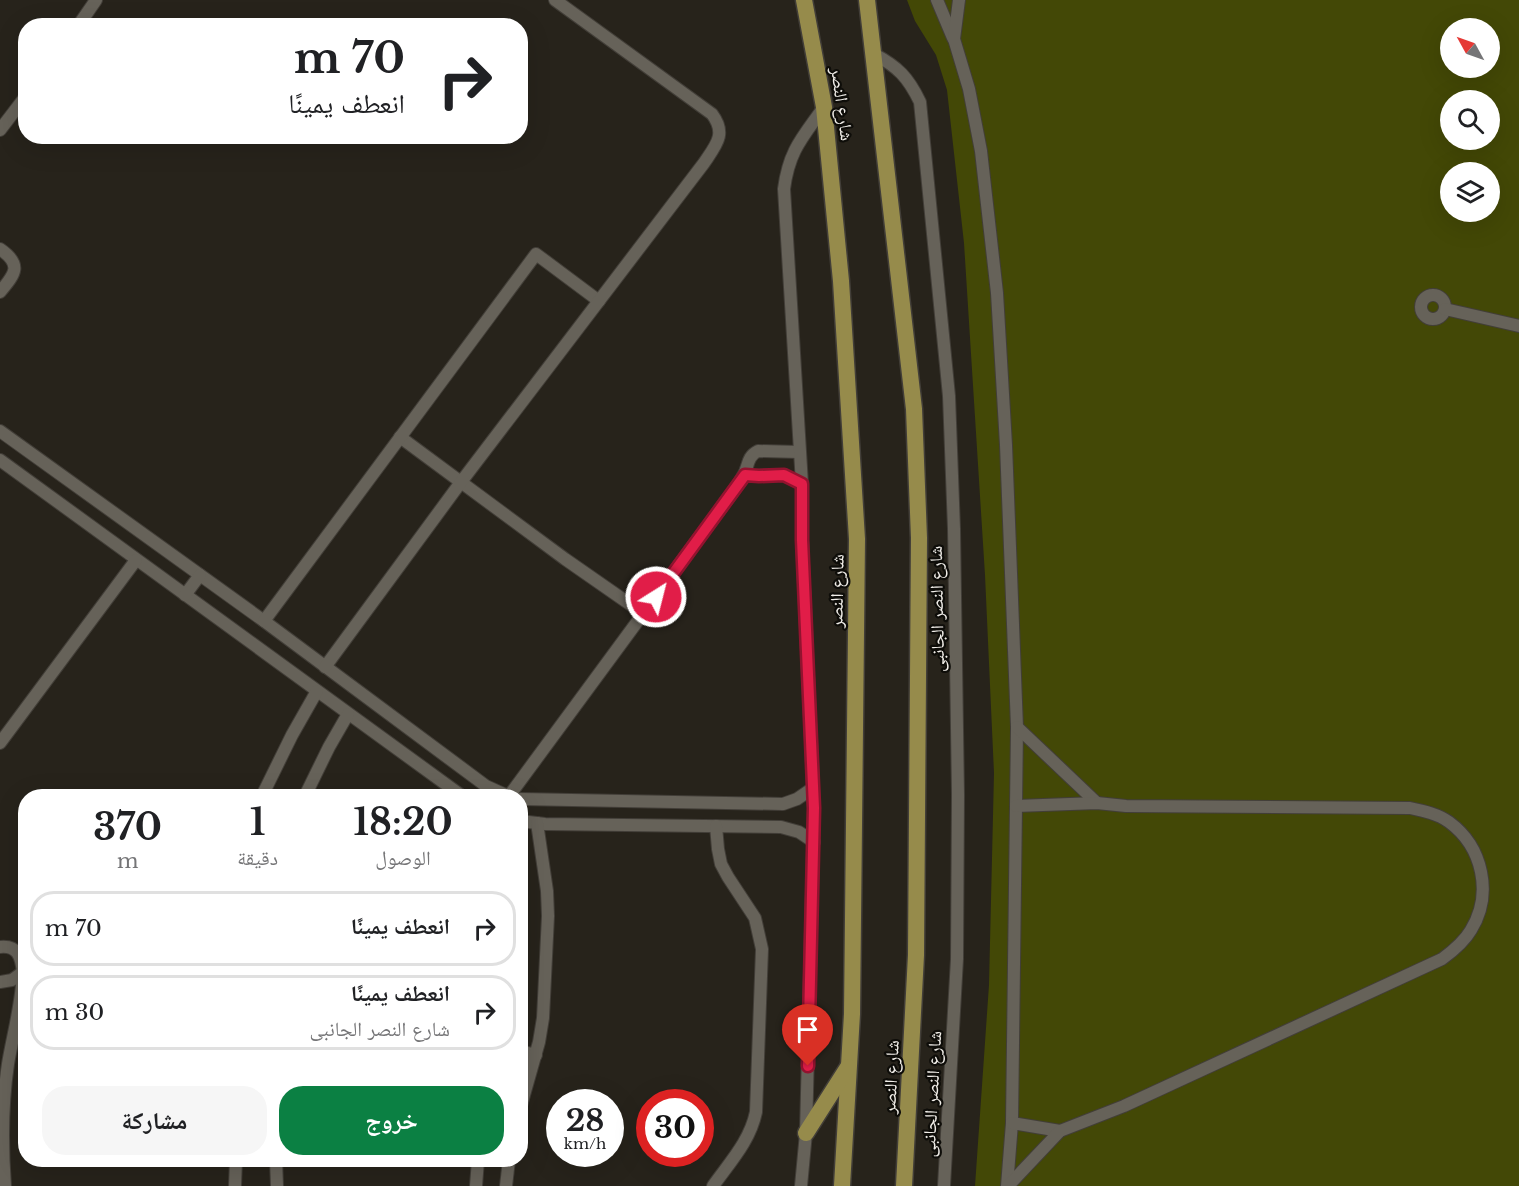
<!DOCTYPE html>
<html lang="ar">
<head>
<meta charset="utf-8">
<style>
  body { margin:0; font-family:"Libre Baskerville","Noto Naskh Arabic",serif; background:#f6f6f6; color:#202124; direction:rtl; height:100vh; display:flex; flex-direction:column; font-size:22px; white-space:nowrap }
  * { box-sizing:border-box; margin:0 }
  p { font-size:20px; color:#757577 }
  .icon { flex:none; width:33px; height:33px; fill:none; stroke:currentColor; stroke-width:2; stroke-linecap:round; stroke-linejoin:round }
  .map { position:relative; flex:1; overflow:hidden; direction:ltr }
  .panel { position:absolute; left:18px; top:789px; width:510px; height:378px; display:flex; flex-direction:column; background:#fff; border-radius:24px; box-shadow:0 6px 24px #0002; direction:rtl }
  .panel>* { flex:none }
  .banner { position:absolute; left:18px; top:18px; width:510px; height:126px; border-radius:24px; box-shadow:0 6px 24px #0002; direction:rtl; background:#fff; color:#202124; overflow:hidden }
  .needle { width:39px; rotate:310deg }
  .buttons { position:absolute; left:1440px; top:18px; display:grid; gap:12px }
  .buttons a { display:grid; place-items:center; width:60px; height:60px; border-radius:50%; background:#fff; box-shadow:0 6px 24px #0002; font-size:30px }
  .speed { position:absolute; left:546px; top:1089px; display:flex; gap:12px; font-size:30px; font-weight:700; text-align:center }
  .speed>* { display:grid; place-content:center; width:78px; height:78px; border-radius:50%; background:#fff; box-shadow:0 6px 24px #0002; line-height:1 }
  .speed small { font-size:15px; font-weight:400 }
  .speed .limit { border:9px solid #d22; background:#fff; color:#111 }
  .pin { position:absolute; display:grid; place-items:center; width:51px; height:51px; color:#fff; margin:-62px -26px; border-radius:50% 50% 50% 0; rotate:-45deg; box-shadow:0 0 6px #0007 }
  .pin .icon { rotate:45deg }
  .me { position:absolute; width:66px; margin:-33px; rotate:36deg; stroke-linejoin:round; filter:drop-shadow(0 0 4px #0008) }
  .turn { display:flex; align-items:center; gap:21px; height:126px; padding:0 24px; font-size:27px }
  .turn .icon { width:78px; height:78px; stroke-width:2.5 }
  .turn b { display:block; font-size:42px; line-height:51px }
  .eta { display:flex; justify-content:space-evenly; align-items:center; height:102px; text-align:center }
  .eta b { font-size:36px; font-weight:700; line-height:42px }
  .primary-button { display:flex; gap:12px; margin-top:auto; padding:12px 24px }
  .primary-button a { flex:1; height:69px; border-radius:24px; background:#0b8043; color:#fff; font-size:24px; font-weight:700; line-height:69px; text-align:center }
  .primary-button a+a { background:#f6f6f6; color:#202124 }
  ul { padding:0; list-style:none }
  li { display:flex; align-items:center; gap:18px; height:75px; margin:0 12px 9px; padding:0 12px; border:3px solid #e0e0e0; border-radius:24px }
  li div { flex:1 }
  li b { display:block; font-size:22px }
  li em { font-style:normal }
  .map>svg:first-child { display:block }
  .green { fill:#434806; fill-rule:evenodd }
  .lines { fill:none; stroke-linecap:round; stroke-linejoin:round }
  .minor-casing { stroke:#423e38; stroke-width:14 }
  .primary-casing { stroke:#423e38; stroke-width:19 }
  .minor { stroke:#666259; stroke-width:12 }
  .primary { stroke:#968b4b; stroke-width:16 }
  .route-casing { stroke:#92132f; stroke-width:15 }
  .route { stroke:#e11d48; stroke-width:10 }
  .labels { text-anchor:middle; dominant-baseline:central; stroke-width:4.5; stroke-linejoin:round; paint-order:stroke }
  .street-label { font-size:18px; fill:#f1eee9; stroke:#0e0d09 }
</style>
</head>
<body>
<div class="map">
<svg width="1519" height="1186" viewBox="0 0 1519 1186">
  <rect width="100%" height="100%" fill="#27231b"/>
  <path class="green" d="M907 0H1519V1186H975L989 985 994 773 985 575 964 243 947 90 936 55 915 21ZM1450 28H1490V68H1450ZM1450 100H1490V140H1450ZM1450 172H1490V212H1450Z"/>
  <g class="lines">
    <defs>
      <g id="minor">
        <path d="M937 0 953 38"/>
        <path d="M959 0 954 39 969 89 981 151 997 293 1006 445 1017 727 1012 1123 1007 1186"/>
        <path d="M78 26 96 0"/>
        <path d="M874 54C898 67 908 77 920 102L949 396 954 529 958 795 957 959 944 1186"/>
        <path d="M0 130 26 96"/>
        <path d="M0 249C23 265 15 274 0 292"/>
        <circle cx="1433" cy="307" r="12"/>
        <path d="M1445 309 1519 326"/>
        <path d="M0 431 264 621 486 786 508 796"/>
        <path d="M400 437 565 559 644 614"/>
        <path d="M0 460 462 796"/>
        <path d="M745 475 752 476 784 475 802 484"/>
        <path d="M185 595 200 575"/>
        <path d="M264 621 536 254 599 301"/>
        <path d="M325 667 461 482 704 163C716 145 727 134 712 114L555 0"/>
        <path d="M1017 727 1097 803"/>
        <path d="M0 743 136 560"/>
        <path d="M262 796 292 735 317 691"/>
        <path d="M305 796 329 747 348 714"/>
        <path d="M509 796 729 497C734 490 739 484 743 476 749 467 746 457 758 451L799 452"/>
        <path d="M520 799 783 804 797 799 813 788"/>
        <path d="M520 821 545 824 781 827 799 832 814 842"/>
        <path d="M0 947C18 945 21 957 23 972 22 1003 13 1034 8 1064 2 1104 2 1146 5 1186"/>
        <path d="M0 982 12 980 23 972"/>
        <path d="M520 1051 536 1055"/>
        <path d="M520 1109 539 1042 543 1018 548 916 547 891 537 823"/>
        <path d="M1012 1123 1060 1131"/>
        <path d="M276 1160 277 1186"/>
        <path d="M235 1186 236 1160"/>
        <path d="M476 1186 478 1160"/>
        <path d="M506 1186 509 1160"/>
        <path d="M713 1186C730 1162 750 1141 756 1112L762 949 755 918 728 877 721 864 718 849 716 826"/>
        <path d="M801 1186 806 1133 814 809 802 540V484L784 189C789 150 803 137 824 107"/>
        <path d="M1008 1186 1060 1131 1124 1106 1442 959C1453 951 1464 942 1471 930 1493 894 1483 847 1449 822 1438 814 1424 811 1410 808L1126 806 1097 803 1016 806"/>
      </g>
      <g id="primary">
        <path d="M804 0 824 107 841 281 857 539 852 1014 842 1186"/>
        <path d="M867 0 914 409 919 538 916 955 904 1186"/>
        <path d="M806 1133 848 1067"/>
      </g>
    </defs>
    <use href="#minor" class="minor-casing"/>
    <use href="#primary" class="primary-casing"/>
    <use href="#minor" class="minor"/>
    <use href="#primary" class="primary"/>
  </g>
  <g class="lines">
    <defs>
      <path id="route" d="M656 597 745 475 759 476 784 475 802 484V540L814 808 808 1066"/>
    </defs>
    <use href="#route" class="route-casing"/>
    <use href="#route" class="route"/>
  </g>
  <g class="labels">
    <g class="street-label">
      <text transform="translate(842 104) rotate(82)">شارع النصر</text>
      <text transform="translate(837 591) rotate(-89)">شارع النصر</text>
      <text transform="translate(937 609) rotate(-91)">شارع النصر الجانبى</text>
      <text transform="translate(891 1077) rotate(-87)">شارع النصر</text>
      <text transform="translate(932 1094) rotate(-87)">شارع النصر الجانبى</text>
    </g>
  </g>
</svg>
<div class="buttons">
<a><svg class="needle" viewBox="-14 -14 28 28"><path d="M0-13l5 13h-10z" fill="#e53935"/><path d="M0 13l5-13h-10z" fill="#757577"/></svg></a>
<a><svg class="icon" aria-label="search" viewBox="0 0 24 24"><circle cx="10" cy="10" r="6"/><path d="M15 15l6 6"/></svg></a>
<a><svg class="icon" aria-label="layers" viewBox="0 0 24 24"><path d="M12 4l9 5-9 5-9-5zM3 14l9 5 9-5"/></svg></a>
</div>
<div class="speed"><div>28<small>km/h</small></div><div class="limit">30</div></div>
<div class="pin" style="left:808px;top:1066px;background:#d93025"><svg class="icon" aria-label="arrive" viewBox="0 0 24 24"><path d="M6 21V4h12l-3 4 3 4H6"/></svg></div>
<svg class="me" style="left:656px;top:597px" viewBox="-20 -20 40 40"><circle r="17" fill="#e11d48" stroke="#fff" stroke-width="3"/><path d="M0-11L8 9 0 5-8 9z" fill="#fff"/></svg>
<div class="banner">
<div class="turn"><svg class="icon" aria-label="right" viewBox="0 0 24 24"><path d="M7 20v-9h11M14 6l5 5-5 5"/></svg><div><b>70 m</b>انعطف يمينًا</div></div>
</div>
<section class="panel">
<div class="eta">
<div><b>18:20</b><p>الوصول</p></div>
<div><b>1</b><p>دقيقة</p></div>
<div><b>370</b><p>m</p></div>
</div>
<ul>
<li><svg class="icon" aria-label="right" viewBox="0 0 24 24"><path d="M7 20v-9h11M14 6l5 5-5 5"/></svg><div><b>انعطف يمينًا</b></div><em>70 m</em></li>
<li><svg class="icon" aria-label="right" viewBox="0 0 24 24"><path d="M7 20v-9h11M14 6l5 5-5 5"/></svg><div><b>انعطف يمينًا</b><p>شارع النصر الجانبى</p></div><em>30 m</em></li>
</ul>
<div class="primary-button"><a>خروج</a><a>مشاركة</a></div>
</section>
</div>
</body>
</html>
